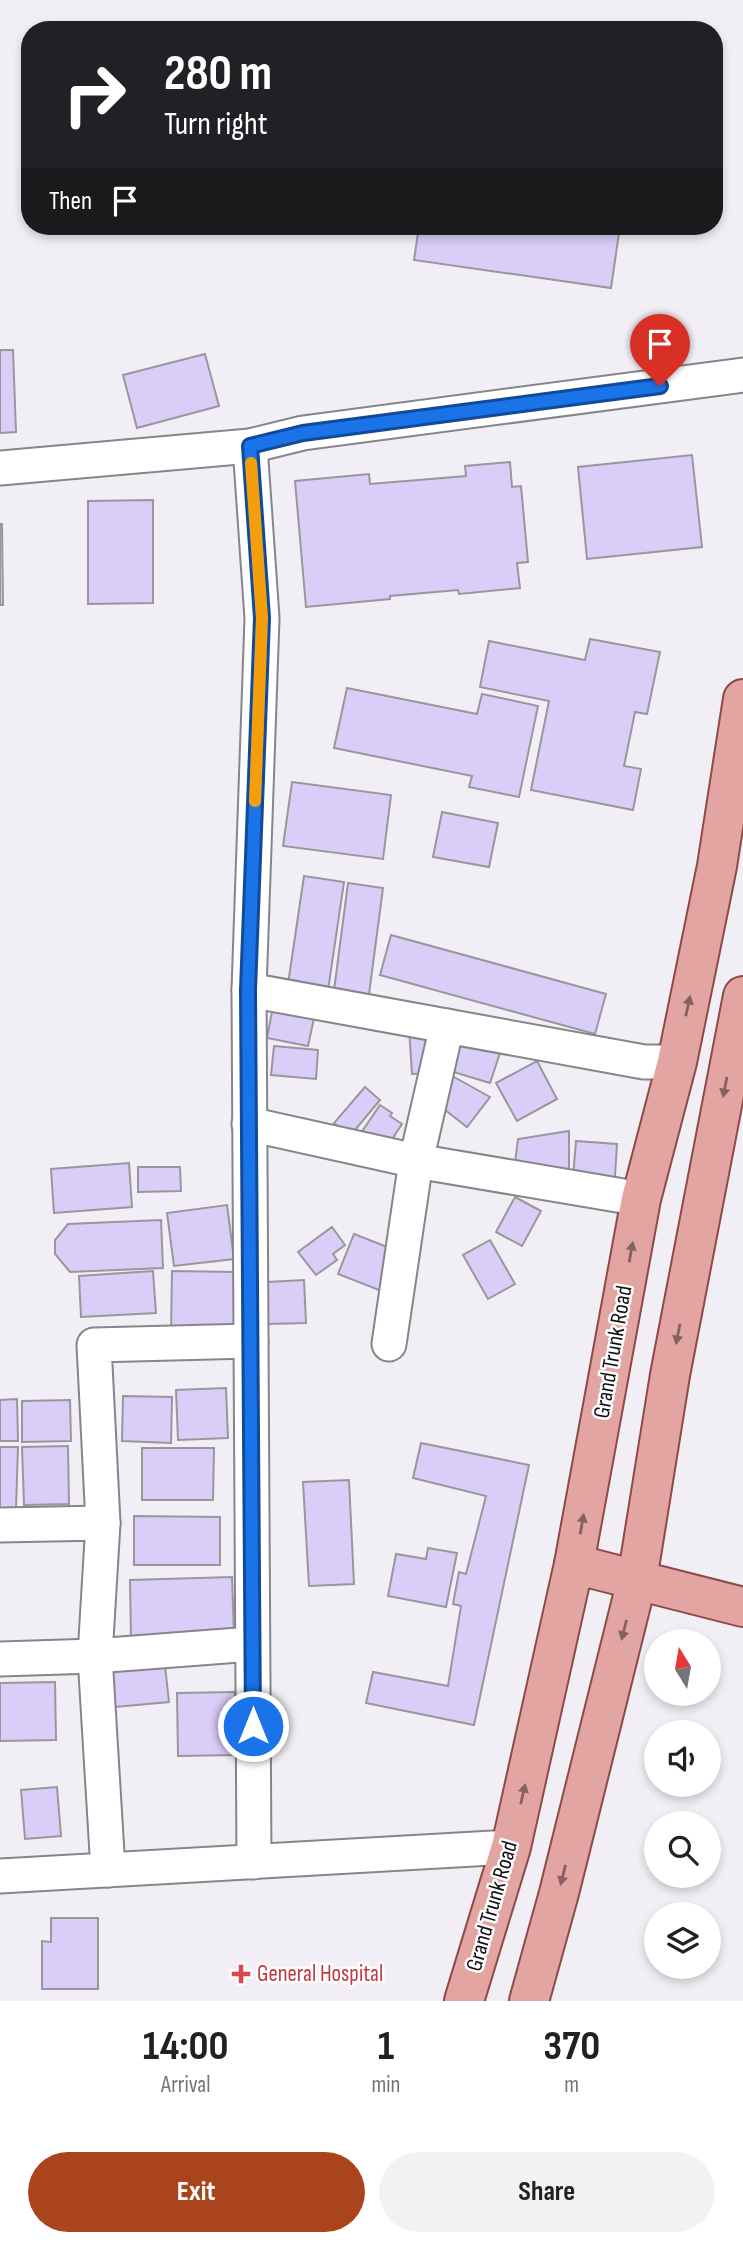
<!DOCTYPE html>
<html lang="en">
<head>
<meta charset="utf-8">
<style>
  body { margin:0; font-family:"Sofia Sans Condensed",sans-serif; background:#f2f2f2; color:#202124; height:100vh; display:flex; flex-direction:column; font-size:26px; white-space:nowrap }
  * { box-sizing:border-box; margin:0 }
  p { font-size:23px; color:#757577 }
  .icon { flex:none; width:38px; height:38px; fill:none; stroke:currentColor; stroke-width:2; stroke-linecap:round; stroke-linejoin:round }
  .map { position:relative; height:2001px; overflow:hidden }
  .side { display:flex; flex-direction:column; background:#fff; flex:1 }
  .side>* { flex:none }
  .hud { position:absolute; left:21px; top:21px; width:702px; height:214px; border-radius:28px; box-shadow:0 4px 10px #0003; background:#202124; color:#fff; overflow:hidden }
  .needle { width:46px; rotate:349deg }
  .buttons { position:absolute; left:644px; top:1629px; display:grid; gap:14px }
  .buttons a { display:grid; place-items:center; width:77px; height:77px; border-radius:50%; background:#fff; box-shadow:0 4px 10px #0003; font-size:35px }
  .pin { position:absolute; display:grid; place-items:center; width:60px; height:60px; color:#fff; margin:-72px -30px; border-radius:50% 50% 50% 0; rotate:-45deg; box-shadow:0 0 7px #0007 }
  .pin .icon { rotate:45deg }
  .me { position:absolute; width:77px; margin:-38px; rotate:0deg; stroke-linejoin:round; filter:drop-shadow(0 0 5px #0008) }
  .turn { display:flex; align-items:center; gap:24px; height:147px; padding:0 28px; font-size:32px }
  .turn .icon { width:91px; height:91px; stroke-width:2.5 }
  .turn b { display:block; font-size:49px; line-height:60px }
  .then { display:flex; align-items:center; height:66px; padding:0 28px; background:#0003; gap:14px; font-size:26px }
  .eta { display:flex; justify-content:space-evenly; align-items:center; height:119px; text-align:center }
  .eta b { font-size:42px; font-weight:700; line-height:49px }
  .button { display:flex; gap:14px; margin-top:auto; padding:14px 28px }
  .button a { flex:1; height:80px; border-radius:42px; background:#aa441c; color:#fff; font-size:28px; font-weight:700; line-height:80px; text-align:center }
  .button a+a { background:#f2f2f2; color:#202124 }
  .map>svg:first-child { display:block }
  .building { fill:#dacef8; stroke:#98979c; stroke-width:2 }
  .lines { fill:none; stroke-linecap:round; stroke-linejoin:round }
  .minor-casing { stroke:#86858a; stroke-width:37 }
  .major-casing { stroke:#8d4a47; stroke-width:42 }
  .minor { stroke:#fff; stroke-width:33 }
  .major { stroke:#e3a5a2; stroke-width:38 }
  .oneway { fill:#846261 }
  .route-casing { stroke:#114b97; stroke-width:18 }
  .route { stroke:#1a73e8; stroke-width:12 }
  .slow { stroke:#f59e0b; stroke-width:12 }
  .health-dot { fill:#e0444e; stroke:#fefdfe; stroke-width:2.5 }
  .labels { text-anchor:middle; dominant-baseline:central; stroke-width:5; stroke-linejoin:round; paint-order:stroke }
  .street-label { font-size:23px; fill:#100f11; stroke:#fefdfe }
  .health-label { font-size:23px; fill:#be3a42; stroke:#fefdfe; text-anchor:start }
</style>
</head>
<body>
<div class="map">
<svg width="743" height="2001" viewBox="0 0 743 2001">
  <rect width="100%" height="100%" fill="#f1eff5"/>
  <g class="building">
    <path d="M419 226H620L611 288 414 260Z"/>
    <path d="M0 350H13L16 432 0 433Z"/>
    <path d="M205 354 219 406 137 428 123 375Z"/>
    <path d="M692 455 702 547 587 559 578 467Z"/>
    <path d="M510 462 512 487 521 486 528 562 517 563 520 588 459 594 458 590 390 596V599L306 607 295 481 369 474 370 484 466 476 465 466Z"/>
    <path d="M153 500V603L88 604V501Z"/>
    <path d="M0 524H2L3 605H0Z"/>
    <path d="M590 639 660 652 647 714 635 712 624 766 641 769 633 810 531 790 549 701 480 687 489 641 585 660Z"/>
    <path d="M347 688 477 714 482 694 538 706 519 797 469 787 472 776 334 748Z"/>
    <path d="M292 782 391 795 383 859 283 846Z"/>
    <path d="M442 812 498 823 489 867 433 857Z"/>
    <path d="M304 876 344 882 327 997 287 991Z"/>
    <path d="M348 883 383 888 368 1002 333 998Z"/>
    <path d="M391 935 606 994 595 1034 380 975Z"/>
    <path d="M274 1001 316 1009 308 1046 267 1038Z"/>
    <path d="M430 1027 433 1073 412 1074 409 1028Z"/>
    <path d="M459 1033 502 1047 490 1083 447 1070Z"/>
    <path d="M274 1046 318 1050 316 1079 271 1075Z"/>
    <path d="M537 1061 557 1099 517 1121 496 1083Z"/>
    <path d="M445 1072 490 1097 467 1127 440 1106Z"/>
    <path d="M365 1087 380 1100 350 1136 334 1123Z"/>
    <path d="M380 1105 392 1113 390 1116 402 1124 385 1150 361 1133Z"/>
    <path d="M569 1131V1183L513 1178 518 1139Z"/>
    <path d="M576 1141 617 1144 614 1192 572 1189Z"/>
    <path d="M129 1163 132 1207 54 1213 51 1169Z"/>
    <path d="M138 1167H180L181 1191 138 1192Z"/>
    <path d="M515 1197 541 1211 522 1246 496 1232Z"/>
    <path d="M227 1205 234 1259 174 1266 167 1213Z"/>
    <path d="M161 1220 163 1268 70 1272 55 1254V1240L68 1224Z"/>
    <path d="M332 1227 345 1245 333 1254 337 1260 316 1275 298 1252Z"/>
    <path d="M354 1234 400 1252 384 1292 338 1274Z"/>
    <path d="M490 1240 515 1284 488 1299 463 1255Z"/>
    <path d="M153 1271 156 1313 81 1317 79 1276Z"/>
    <path d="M172 1271 235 1272V1335L171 1334Z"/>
    <path d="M304 1280 306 1323 268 1324 267 1282Z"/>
    <path d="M226 1388 228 1438 178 1440 176 1390Z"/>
    <path d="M123 1396 172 1397 171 1443 122 1441Z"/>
    <path d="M17 1399 18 1441H0V1400Z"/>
    <path d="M70 1400 71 1441 22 1442V1401Z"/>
    <path d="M421 1443 529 1465 474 1725 366 1703 373 1672 448 1686 461 1606 453 1604 459 1572 466 1574 486 1496 413 1478Z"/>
    <path d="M68 1446 69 1504 24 1505 22 1447Z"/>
    <path d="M0 1447H18L16 1509H0Z"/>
    <path d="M142 1448H214L213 1500H142Z"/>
    <path d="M349 1480 354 1584 309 1586 303 1482Z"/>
    <path d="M134 1516 220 1517V1565H134Z"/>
    <path d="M428 1548 457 1553 446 1607 388 1596 396 1554 426 1559Z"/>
    <path d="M232 1577 234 1635 131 1638 130 1580Z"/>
    <path d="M165 1666 169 1702 115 1707 112 1671Z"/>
    <path d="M55 1682 56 1740 0 1741V1683Z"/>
    <path d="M235 1692V1755L178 1756 177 1693Z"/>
    <path d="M57 1787 61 1836 25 1839 21 1790Z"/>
    <path d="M51 1918H98V1989H42V1941L51 1942Z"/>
  </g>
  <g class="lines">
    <defs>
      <g id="minor">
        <path d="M250 446 262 618 249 990 254 1862"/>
        <path d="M0 468 250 446 303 433 743 375"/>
        <path d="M249 990 644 1062H677"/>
        <path d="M249 1124 416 1161 641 1199"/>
        <path d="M389 1344 416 1161 447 1026"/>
        <path d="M103 1523 94 1345 251 1341"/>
        <path d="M0 1525 103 1523 95 1656 108 1870"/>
        <path d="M0 1659 95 1656 252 1644"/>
        <path d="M0 1876 511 1847"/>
      </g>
      <g id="major">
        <path d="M574 1564 743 1607"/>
        <path d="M464 2001 511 1847 574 1564 641 1199 677 1062 717 866 743 699"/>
        <path d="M529 2001 559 1893 637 1580 670 1375 743 996"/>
      </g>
    </defs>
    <use href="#minor" class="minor-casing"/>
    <use href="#major" class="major-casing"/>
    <use href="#minor" class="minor"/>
    <use href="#major" class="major"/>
  </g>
  <defs><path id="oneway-solid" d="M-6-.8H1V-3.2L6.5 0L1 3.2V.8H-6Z" transform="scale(1.75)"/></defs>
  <g class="oneway">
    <use href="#oneway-solid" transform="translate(688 1006) rotate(-78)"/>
    <use href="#oneway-solid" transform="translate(725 1087) rotate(101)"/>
    <use href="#oneway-solid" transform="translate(631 1252) rotate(-80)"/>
    <use href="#oneway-solid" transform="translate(678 1334) rotate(101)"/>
    <use href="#oneway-solid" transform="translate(582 1524) rotate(-80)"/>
    <use href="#oneway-solid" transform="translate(624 1630) rotate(104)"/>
    <use href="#oneway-solid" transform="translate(523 1794) rotate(-77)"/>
    <use href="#oneway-solid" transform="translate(563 1875) rotate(104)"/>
  </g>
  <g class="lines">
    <defs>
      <path id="route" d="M253 1726 248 990 262 618 250 446 303 433 660 386"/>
    </defs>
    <use href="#route" class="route-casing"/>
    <use href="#route" class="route"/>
    <path class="slow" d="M251 463 262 618 255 801"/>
  </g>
  <path class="health-dot" d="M237.5 1963.5h7v7h7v7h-7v7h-7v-7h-7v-7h7z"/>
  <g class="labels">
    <g class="street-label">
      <text transform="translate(613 1352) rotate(-80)">Grand Trunk Road</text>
      <text transform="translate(492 1906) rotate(-74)">Grand Trunk Road</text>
    </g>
    <g class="health-label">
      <text x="257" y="1974">General Hospital</text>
    </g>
  </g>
</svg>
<div class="buttons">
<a><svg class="needle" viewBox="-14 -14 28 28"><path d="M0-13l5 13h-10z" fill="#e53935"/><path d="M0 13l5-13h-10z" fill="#757577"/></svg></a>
<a><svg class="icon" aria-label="sound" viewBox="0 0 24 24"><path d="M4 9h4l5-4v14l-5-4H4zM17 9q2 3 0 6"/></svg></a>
<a><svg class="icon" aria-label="search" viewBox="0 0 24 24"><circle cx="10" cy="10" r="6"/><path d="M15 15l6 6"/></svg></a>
<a><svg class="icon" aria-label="layers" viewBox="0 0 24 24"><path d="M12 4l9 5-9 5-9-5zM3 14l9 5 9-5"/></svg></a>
</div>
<div class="pin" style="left:660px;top:386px;background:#d93025"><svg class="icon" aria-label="arrive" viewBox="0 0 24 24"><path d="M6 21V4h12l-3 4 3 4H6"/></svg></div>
<svg class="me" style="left:253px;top:1726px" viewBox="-20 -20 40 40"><circle r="17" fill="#1a73e8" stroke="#fff" stroke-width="3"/><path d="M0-11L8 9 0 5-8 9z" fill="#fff"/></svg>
<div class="hud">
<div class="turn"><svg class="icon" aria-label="right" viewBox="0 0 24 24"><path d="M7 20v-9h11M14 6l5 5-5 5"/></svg><div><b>280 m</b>Turn right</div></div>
<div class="then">Then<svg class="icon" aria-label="arrive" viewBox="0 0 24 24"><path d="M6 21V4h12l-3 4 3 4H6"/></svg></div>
</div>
</div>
<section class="side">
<div class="eta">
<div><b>14:00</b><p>Arrival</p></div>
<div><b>1</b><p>min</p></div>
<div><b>370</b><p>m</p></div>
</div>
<div class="button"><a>Exit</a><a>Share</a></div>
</section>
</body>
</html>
